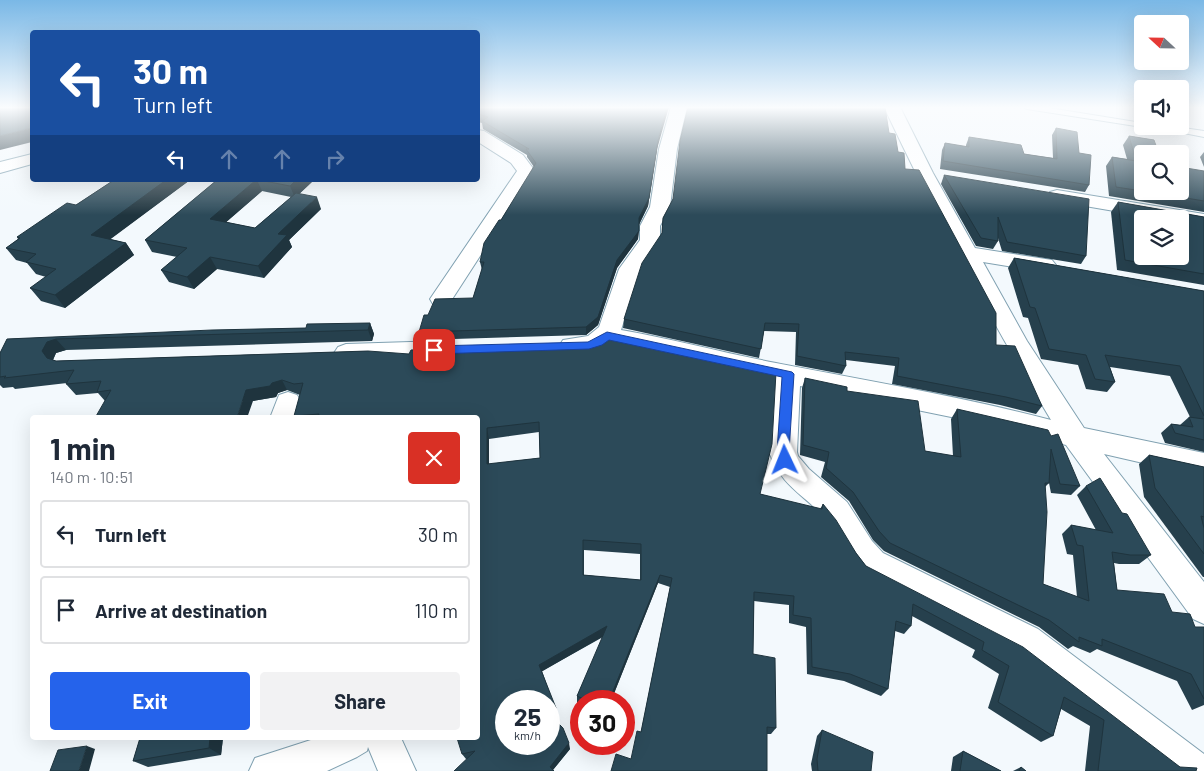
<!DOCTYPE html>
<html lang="en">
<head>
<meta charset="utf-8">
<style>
  body { margin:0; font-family:Barlow,sans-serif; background:#f2f2f3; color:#1f2937; height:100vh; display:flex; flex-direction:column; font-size:19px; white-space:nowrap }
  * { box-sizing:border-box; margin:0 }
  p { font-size:16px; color:#747a83 }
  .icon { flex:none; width:28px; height:28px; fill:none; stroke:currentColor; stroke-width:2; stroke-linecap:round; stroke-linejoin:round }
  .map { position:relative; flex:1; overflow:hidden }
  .panel { position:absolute; left:30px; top:415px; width:450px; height:325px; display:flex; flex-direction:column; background:#fff; border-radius:5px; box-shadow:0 5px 20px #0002 }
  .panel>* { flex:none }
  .guide { position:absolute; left:30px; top:30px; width:450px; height:152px; border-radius:5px; box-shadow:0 5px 20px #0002; background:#1a4fa0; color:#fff; overflow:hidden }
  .needle { width:32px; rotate:292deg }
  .fabs { position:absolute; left:1134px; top:15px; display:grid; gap:10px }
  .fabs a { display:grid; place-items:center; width:55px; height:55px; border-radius:5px; background:#fff; box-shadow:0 5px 20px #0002; font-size:25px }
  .speed { position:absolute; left:495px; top:690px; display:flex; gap:10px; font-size:25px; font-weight:700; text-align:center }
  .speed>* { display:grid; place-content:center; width:65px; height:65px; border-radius:50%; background:#fff; box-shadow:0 5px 20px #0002; line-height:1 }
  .speed small { font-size:12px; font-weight:400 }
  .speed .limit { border:8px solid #d22; background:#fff; color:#111 }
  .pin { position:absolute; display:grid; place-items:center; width:42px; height:42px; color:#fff; margin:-21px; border-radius:10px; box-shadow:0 2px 8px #0006 }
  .me { position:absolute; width:55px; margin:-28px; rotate:358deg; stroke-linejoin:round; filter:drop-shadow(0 0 4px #0008) }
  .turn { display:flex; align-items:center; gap:18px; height:105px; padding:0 20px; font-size:22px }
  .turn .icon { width:65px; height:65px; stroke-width:2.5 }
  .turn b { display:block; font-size:35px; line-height:42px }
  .lanes { display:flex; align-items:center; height:48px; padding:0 20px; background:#0003; justify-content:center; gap:25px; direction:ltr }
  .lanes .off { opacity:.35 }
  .round { display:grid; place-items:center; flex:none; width:52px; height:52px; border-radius:5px; background:#f2f2f3 }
  .overview { display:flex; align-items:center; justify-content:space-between; height:85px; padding:0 20px }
  h1 { font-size:30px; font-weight:700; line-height:38px }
  .button { display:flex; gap:10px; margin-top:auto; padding:10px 20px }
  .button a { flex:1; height:58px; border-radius:5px; background:#2563eb; color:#fff; font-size:20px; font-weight:700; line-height:58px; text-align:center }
  .button a+a { background:#f2f2f3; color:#1f2937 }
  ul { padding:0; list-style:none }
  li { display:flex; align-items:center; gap:15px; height:68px; margin:0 10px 8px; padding:0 10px; border:2px solid #e0e1e3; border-radius:5px }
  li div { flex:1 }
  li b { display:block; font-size:19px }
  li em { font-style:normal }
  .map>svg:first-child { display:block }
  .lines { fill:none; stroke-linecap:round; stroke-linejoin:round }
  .lane-casing { stroke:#80a1b1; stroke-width:2 }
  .street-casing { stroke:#80a1b1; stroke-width:2 }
  .lane { fill:#fff; fill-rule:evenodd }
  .street { fill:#fff; fill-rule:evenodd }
  .wall { fill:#26404d; fill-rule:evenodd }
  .shaded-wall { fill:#1f343e }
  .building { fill:#2c4a59; stroke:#1f343e; fill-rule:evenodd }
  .route { fill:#2563eb; stroke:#184099 }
</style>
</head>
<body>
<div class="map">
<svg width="1204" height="771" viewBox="0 0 1204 771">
  <rect width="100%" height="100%" fill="#f3f9fd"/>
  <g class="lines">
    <defs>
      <g id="lane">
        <path d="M1023 107H1043L1142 123V126H1145L1142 127 1027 109Z"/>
        <path d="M1148 126H1170L1204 131V137Z"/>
      </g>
      <g id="street">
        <path d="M671 107H687L677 149 670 207 660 226V240L640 270 621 330C673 339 724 353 776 363 868 381 960 396 1051 420 989 318 935 215 884 107H900L933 173 975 248 1052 260 1056 265 1052 270 1045 272 983 262 1027 341 1084 428 1204 453V477L1104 454 1204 582V624L1193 619 1066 445 1000 427 800 386 797 452 798 456 809 469 847 502 872 541 883 553 1038 629 1204 754V771H1165L1014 653 861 573C847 558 841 538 828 522 805 493 784 491 769 452L775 381 659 353 610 345 589 353 571 354 563 352 559 346 563 340 588 336 599 327 619 269 640 240V226L650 207 659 149Z"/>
        <path d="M478 130 484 131 523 155 535 171 449 304 441 306 433 304 430 299 517 171 511 163 478 142Z"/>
        <path d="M32 154V164L0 173V162Z"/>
        <path d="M1057 190 1204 214V226L1180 222V219H1161L1050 200 1048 196 1050 192Z"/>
        <path d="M443 341 451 344 455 350 451 356 443 359 346 362 338 359 334 353 338 347 346 344Z"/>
        <path d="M288 392 297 395 301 402 296 418H270L279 395Z"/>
        <path d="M317 738H401L416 771H378L368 747 367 751 357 757 327 771H249L255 758Z"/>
      </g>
    </defs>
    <use href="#lane" class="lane-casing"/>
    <use href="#street" class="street-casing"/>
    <use href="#lane" class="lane"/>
    <use href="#street" class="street"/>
  </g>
  <g class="wall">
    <path d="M478 107 657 149 648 206 639 225 638 239 617 268 598 325 586 335 421 340 419 332 428 315 473 298 482 270 480 262 501 220 534 167 527 157V155L483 129 482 123 478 122Z"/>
    <path d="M1056 128 1079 153 1089 185 1085 192 940 169 942 150 945 143 966 147V145L969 137 1024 154 1053 158 1052 135Z"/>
    <path d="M889 133 905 169 996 345 1042 406 1036 414 1000 405 892 384 895 366 846 360V366L842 374 795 365 796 332 764 331 759 358 623 328 624 319 662 234 663 218 673 199Z"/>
    <path d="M1129 136 1154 140 1142 191 1204 171V212L1109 196 1106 166 1112 157 1127 159 1123 145Z"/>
    <path d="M1204 152V167L1200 157Z"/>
    <path d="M944 175 1086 256 1081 264 1002 251 998 238V241L993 249 976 246 941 184Z"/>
    <path d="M114 180H190L110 239 126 243 134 255 65 308 41 301 30 288 46 277 36 274 27 263 16 260 6 248 18 239 17 237 76 205Z"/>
    <path d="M217 180H314L299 194 321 209 289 240 292 247 264 278 217 269 194 289 169 282 161 270 177 257 152 252 145 240ZM262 191 291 197 255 228 226 222Z"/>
    <path d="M1118 202 1204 217V285L1117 270 1111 212Z"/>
    <path d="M1014 258 1204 291V452L1165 443 1161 433 1171 424 1180 425 1189 417H1190L1170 376 1110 367 1115 382 1107 392 1086 389 1078 365 1041 359 1028 318 1023 317 1008 268Z"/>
    <path d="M370 323 374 334 372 341 66 350 56 353 53 360 56 361 368 351 760 494 820 509 823 504 856 553 866 566 1180 767 1196 771H1085L1090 726 1061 709 1053 736 1041 742 988 708 999 674 972 657 975 650 912 616 911 626 904 634 895 631 888 689 881 696 844 681 807 674 806 627 789 623V605L754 601 753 654 776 728 771 734H767L631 759 641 732 670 587 658 583 611 701H581V705L577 703V696L603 637 542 671 557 714 551 717 570 749 553 770 466 759 462 754 478 418H295L294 416 300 395 287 390 278 393 276 397 253 401H105L98 393 76 395 66 384 67 383 15 389 13 387 3 388 0 385V353L7 339 306 328ZM539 432 540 458 489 464V439ZM584 550 640 554V580L584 575Z"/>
    <path d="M805 378 847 391 925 451 953 456 951 419 957 409 1051 436 1080 486 1071 495 1051 493 1049 483 1045 487 1043 584 1077 597 1073 555 1067 554 1062 534 1071 525 1096 530 1077 495 1086 486 1122 513 1151 555 1139 564H1119L1114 563 1117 590 1172 612 1195 627H1204V705L1192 710 1177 681 1097 649 1090 653 1073 646 1068 649 1039 627 884 551 873 540 849 501 821 477 825 462 800 455 802 388Z"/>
    <path d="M1149 455 1204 467V577H1203L1144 497 1139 464Z"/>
    <path d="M822 730 871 771H812L811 764 817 736Z"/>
    <path d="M140 738H223L221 755 148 767 133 761Z"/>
    <path d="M963 751 1001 771H951L953 757Z"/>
    <path d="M1021 767 1026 771H1013Z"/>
  </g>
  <g class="shaded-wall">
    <path d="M667 107H669L657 149 648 206 638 226 639 218 658 141Z"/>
    <path d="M32 128V142L0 150V136Z"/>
    <path d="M166 180H190L100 247 91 235Z"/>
    <path d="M256 180H257L262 191 216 231 210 219Z"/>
    <path d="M296 180H314L295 198 290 186Z"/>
    <path d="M317 197 321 209 289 240 292 247 264 278 258 266 278 234Z"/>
    <path d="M639 231 638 239 617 268 598 325 586 335V327L617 260Z"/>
    <path d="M126 243 134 255 65 308 55 295Z"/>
    <path d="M210 257 217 269 194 289 187 277Z"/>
    <path d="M370 323 374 334 372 341 368 330Z"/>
    <path d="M56 339 66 350 56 353 52 362 47 358 42 351 47 342Z"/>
    <path d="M282 380 287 390 278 393 276 397 253 401 247 418H237L246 390Z"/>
    <path d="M487 428 489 439V474L487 464Z"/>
    <path d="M660 575 658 583 611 701H609Z"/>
    <path d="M607 626V634L541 672 539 665Z"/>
    <path d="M556 708 557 714 549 718V711Z"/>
    <path d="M210 738H223L221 755 209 748Z"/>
    <path d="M569 743 570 749 552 771 550 767Z"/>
    <path d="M87 746 95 749 89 771H79Z"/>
  </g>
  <g class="building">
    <path d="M0 107H32V128L0 136Z"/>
    <path d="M478 107H667L658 141 649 198 639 218V231L617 260 598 317 586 327 419 332 424 315H428L435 299 473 298 484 262H480L484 243 499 220H501L536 163 526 149H529L482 121 488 117 478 114Z"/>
    <path d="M688 107H885L889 133 895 134 898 152 904 153 905 169 919 170 996 313V345L1015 346 1042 406 1006 397 897 376 899 358 845 352 846 366 797 356 799 324 765 323 761 349 624 319 642 263 662 233 663 218 673 199 680 141Z"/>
    <path d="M1056 128 1077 132 1079 153 1091 155 1089 185 943 161 945 143 969 147V137L1021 145 1024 154 1057 159Z"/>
    <path d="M1129 136 1154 140 1159 154H1142V191L1116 187 1112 157 1136 161Z"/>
    <path d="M1180 167 1204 171V201L1144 191H1180Z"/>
    <path d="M944 175 1089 199 1086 256 1007 242 998 217V241L981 238Z"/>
    <path d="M114 180H166L91 235 126 243 55 295 30 288 56 269 26 262 36 254 6 248 20 238 17 237 67 203 76 205Z"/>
    <path d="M217 180H256L210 219 255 228 296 193 317 197 278 234 287 235 258 266 210 257 187 277 161 270 187 248 145 240Z"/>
    <path d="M259 180H296L290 186Z"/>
    <path d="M1118 202 1169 211H1186L1187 214 1204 217V274L1125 260ZM1142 219H1180V256H1142Z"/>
    <path d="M1014 258 1204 291V416L1180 366 1105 355 1115 382 1095 379 1086 355 1049 349 1035 308 1030 307Z"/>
    <path d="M370 323 368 330 56 339 47 342 42 351 47 358 56 361 368 351 409 354 411 350 589 344 611 335 776 372 772 444 760 494 822 509 823 504 836 520 856 553 866 566 1023 647 1180 767 1197 768 1196 771H1098L1104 720 1064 697 1053 736 998 702 1009 666 982 650 984 642 913 604 911 626 896 621 888 689 850 674 812 667 811 618 793 615 794 596 754 592 753 654 775 658 776 728 767 727V771H611L616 754 631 759 637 731 641 732 672 578 660 575 609 701H588L577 696 607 626 539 665 556 708 549 711V701H506V744H549V714L563 728 569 743 550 767 554 771H454L475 751 462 754 457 738H478V418H318L319 414 294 416 303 383 294 384 282 380 272 383 270 386 246 390 237 418H95L111 390 97 392 101 381 66 384 74 370 4 378 6 376 0 377V353L7 339 212 330 306 328 307 324ZM539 422 540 458 487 464V428ZM583 540 641 544V580L583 575Z"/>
    <path d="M805 378 847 387V391L918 401 925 451 961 457 957 409 1048 430 1051 436 1058 434 1080 486 1060 484 1051 449 1049 483H1045L1047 512 1043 584 1089 601 1083 546 1077 545 1071 525 1113 533 1086 486 1100 478 1122 513 1127 514 1151 555H1130L1112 552 1117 590 1164 594 1172 612 1190 614 1195 627H1204V699L1191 674 1102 639V646L1079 637V642L1049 620 890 543 879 531 853 492 826 468 829 452 803 445Z"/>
    <path d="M1189 417 1204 419V440L1175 433 1171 424 1193 427Z"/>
    <path d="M1149 455 1204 467V517L1201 516 1204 528V554L1155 488Z"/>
    <path d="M822 730 873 752 871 771H818L817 759Z"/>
    <path d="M140 738H210L209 748 133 761Z"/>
    <path d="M87 746 79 771H50L58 750Z"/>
    <path d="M963 751 1001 771H960Z"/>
    <path d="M1021 767 1026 771H1019Z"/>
  </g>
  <linearGradient id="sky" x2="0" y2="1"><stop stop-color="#7ab8e6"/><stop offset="0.5" stop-color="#fafcfe"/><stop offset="1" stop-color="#fafcfe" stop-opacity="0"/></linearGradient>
  <rect width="1204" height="215" fill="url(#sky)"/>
  <path class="route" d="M607 332 792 372 794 374 789 452 792 460 790 464 785 466 781 464 777 452 782 377 609 340 602 345 589 349 434 354 429 350 434 346 588 342Z"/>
</svg>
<div class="fabs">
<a><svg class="needle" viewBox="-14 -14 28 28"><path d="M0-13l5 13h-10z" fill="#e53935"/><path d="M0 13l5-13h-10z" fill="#747a83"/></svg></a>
<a><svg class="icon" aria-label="sound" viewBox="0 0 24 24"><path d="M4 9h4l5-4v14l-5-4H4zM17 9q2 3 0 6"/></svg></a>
<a><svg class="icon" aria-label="search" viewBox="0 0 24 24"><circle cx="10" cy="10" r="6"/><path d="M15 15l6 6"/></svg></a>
<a><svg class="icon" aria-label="layers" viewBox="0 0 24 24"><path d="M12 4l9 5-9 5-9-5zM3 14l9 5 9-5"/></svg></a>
</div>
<div class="speed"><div>25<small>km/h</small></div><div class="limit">30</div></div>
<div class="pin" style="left:434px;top:350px;background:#d93025"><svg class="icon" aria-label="arrive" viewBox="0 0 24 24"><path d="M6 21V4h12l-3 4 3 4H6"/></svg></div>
<svg class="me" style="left:785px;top:460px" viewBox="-20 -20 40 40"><path d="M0-17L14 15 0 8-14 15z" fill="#2563eb" stroke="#fff" stroke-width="4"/></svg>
<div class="guide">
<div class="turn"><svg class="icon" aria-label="left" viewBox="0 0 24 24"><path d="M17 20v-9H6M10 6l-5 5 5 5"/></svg><div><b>30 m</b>Turn left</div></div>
<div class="lanes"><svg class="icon" aria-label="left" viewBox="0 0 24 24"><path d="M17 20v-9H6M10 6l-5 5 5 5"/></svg><svg class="icon off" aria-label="ahead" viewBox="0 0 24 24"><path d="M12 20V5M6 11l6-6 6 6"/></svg><svg class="icon off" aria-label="ahead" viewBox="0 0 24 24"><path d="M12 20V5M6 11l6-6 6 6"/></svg><svg class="icon off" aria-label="right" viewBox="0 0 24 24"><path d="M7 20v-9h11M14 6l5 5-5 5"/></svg></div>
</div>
<section class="panel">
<div class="overview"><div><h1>1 min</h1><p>140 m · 10:51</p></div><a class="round" style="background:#d93025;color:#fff"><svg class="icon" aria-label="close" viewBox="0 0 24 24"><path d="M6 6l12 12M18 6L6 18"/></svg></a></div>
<ul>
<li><svg class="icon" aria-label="left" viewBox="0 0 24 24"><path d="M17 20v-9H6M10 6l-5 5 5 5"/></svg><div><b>Turn left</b></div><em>30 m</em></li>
<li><svg class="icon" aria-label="arrive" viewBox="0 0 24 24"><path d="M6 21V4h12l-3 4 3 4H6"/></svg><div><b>Arrive at destination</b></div><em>110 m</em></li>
</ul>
<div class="button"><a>Exit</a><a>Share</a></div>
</section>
</div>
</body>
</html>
